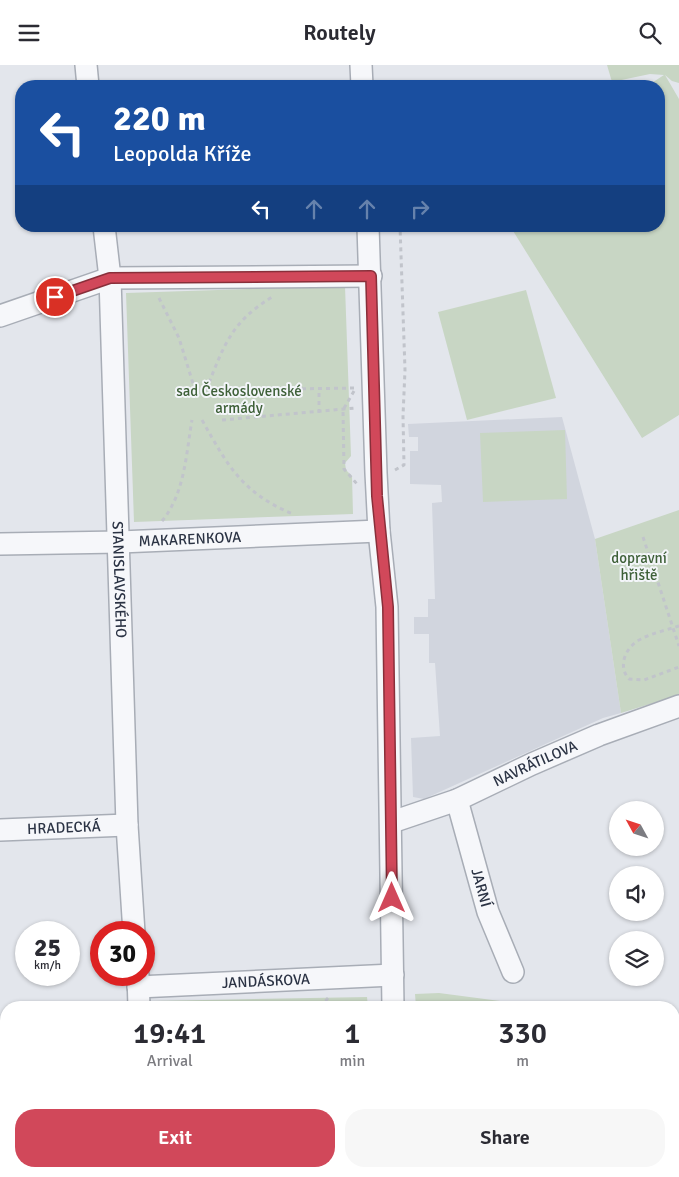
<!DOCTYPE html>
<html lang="en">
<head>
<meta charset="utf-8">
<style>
  body { margin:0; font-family:Signika,sans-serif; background:#f7f7f7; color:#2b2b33; height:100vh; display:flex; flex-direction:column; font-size:19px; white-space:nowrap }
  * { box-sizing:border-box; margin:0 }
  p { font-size:16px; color:#7c7c81 }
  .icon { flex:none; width:28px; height:28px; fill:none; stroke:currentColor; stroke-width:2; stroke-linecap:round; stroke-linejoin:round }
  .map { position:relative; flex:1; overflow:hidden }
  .side { position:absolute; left:0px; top:936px; width:680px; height:176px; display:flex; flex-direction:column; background:#fff; border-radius:20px 20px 0 0; box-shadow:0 1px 4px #0004 }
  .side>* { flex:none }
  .top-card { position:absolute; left:15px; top:15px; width:650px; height:152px; border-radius:20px; box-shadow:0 1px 4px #0004; background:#1a4fa0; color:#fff; overflow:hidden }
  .needle { width:32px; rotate:310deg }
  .buttons { position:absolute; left:609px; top:736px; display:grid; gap:10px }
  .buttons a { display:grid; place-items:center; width:55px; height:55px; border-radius:50%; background:#fff; box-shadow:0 1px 4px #0004; font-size:25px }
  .speed { position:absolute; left:15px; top:856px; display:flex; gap:10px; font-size:25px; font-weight:700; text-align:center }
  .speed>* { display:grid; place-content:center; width:65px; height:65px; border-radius:50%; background:#fff; box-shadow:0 1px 4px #0004; line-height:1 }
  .speed small { font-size:12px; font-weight:400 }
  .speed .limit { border:8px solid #d22; background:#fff; color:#111 }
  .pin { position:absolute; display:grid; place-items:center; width:42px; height:42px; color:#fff; margin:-21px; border:2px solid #fff; border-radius:50%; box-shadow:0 1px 5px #0007 }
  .me { position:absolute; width:55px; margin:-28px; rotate:0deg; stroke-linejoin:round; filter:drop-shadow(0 0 4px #0008) }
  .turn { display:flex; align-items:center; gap:18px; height:105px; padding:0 15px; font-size:22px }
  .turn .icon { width:65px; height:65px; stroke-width:2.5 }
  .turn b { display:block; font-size:35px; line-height:42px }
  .lanes { display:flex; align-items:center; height:48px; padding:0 15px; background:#0003; justify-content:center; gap:25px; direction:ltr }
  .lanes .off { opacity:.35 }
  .eta { display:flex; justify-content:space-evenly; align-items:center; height:85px; text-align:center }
  .eta b { font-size:30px; font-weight:600; line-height:35px }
  .action { display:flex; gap:10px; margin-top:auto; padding:10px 15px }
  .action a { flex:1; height:58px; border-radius:20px; background:#d1485a; color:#fff; font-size:20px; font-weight:600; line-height:58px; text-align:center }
  .action a+a { background:#f7f7f7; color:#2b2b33 }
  header { display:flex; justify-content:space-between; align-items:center; height:65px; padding:0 15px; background:#fff; font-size:22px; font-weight:600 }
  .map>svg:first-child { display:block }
  .built { fill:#d1d5de }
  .green { fill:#c8d6c4 }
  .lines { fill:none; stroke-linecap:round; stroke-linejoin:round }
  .stream { stroke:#9eb3cc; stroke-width:5.5 }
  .minor-casing { stroke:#a8adb6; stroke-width:24 }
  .path { stroke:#c1c4cb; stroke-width:3; stroke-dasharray:4 4; stroke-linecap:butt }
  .minor { stroke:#f6f7fa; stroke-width:21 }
  .route-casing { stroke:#882f3a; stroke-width:12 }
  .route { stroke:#d1485a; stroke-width:9 }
  .labels { text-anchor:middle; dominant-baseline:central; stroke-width:4; stroke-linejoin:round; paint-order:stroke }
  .park-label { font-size:15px; fill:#3e6038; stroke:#f3f5f9 }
  .street-label { font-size:15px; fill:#2b3344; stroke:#f3f5f9 }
</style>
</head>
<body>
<header><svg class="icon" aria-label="menu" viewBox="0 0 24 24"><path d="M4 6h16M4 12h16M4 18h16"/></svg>Routely<svg class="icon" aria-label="search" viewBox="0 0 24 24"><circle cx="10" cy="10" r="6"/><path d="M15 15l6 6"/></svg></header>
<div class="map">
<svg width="679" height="1112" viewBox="0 0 679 1112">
  <rect width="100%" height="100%" fill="#e3e6ec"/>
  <path class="built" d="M562 352 595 474 621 648 603 653 424 734 413 732 411 673 440 671 435 598H429V569H414V552H428V534H435L432 438 442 437 441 420 410 419V386H418V372H409L408 359Z"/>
  <g class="green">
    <path d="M607 0H679V18L672 16 665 10 679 34V350L642 373 510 161H659V21H647L664 10 650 9 612 17Z"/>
    <path d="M345 221 351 391 345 398 346 405 352 411 353 449 134 457 126 228Z"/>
    <path d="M526 225 556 333 467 355 438 247Z"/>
    <path d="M565 365 567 434 483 437 480 368Z"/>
    <path d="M679 445V630L621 648 595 474Z"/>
    <path d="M439 928 500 936 499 942H416L415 929Z"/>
    <path d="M367 932 368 942H153L152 936Z"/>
    <path d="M162 1106H266L263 1112H162Z"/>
  </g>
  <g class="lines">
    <g class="stream">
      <path d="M674 982 679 981"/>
      <path d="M467 1112 471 1106"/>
    </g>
    <defs>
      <g id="minor">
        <path d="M86 0 88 21"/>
        <path d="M361 0 362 21"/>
        <path id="s1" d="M104 161 110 213 127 760 134 868"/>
        <path d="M368 161 376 408 379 466 387 542 393 942"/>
        <path d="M0 251 110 213 371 211"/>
        <path id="s2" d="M0 479 120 477 379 466"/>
        <path id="s3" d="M457 735 488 847 513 907"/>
        <path id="s4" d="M392 757 457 735 532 699 599 670 679 641"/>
        <path id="s5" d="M0 765 127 760"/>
        <path d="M138 910 139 942"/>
        <path id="s6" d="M138 922 393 910"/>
        <path d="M145 1106V1112"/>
        <path d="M404 1106V1112"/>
      </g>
    </defs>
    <use href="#minor" class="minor-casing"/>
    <g class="path">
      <path d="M159 233 179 273 195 325"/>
      <path d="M206 325C224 281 230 258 272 232"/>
      <path d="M222 325 355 323"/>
      <path d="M354 326 343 345 344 404 357 419"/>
      <path d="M319 348V324"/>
      <path d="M202 355C228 401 242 428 293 449"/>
      <path d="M222 355 355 343"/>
      <path d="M395 405 404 400 403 351 405 305 400 161"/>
      <path d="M162 456C185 428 186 389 192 355"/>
      <path d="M643 472 679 581"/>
      <path d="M679 561C667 565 652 568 641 574 626 581 617 601 629 614L644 615 679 602"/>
      <path d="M320 942 329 932"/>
      <path d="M412 942H425"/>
    </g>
    <use href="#minor" class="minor"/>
  </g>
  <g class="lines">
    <defs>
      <path id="route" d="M55 232 110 213 371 211 377 431 388 542 392 833"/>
    </defs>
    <use href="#route" class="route-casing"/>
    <use href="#route" class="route"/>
  </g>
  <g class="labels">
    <g class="park-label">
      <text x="239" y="326">sad Československé<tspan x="239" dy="17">armády</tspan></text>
      <text x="639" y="493">dopravní<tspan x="639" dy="17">hřiště</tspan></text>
    </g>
    <g class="street-label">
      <text stroke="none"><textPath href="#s2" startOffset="190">MAKARENKOVA</textPath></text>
      <text stroke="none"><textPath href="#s1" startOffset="354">STANISLAVSKÉHO</textPath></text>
      <text stroke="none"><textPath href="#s4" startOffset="155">NAVRÁTILOVA</textPath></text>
      <text stroke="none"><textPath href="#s5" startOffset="64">HRADECKÁ</textPath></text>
      <text stroke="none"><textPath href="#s3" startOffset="91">JARNÍ</textPath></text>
      <text stroke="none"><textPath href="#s6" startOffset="128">JANDÁSKOVA</textPath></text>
    </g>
  </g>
</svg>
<div class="buttons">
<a><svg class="needle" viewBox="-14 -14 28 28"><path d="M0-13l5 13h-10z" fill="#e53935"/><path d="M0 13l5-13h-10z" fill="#7c7c81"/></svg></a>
<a><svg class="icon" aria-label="sound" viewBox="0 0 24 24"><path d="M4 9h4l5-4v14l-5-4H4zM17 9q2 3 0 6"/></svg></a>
<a><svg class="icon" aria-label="layers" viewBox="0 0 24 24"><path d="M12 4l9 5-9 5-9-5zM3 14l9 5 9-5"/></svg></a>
</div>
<div class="speed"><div>25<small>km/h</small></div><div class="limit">30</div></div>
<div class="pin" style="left:55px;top:232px;background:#d93025"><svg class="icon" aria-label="arrive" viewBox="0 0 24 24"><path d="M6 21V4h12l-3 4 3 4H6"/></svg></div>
<svg class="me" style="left:392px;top:833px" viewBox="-20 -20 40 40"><path d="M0-17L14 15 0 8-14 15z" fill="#d1485a" stroke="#fff" stroke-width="4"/></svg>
<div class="top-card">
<div class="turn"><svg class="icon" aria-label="left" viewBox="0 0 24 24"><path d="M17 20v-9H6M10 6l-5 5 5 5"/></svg><div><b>220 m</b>Leopolda Kříže</div></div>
<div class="lanes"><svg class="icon" aria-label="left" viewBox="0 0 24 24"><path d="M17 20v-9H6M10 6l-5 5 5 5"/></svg><svg class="icon off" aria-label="ahead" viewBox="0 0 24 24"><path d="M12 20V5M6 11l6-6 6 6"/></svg><svg class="icon off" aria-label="ahead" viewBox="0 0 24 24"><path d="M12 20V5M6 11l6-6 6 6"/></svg><svg class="icon off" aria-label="right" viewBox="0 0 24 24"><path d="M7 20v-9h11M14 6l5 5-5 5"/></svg></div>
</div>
<section class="side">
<div class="eta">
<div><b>19:41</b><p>Arrival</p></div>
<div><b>1</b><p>min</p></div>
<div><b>330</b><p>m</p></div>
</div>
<div class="action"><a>Exit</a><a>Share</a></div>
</section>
</div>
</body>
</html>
